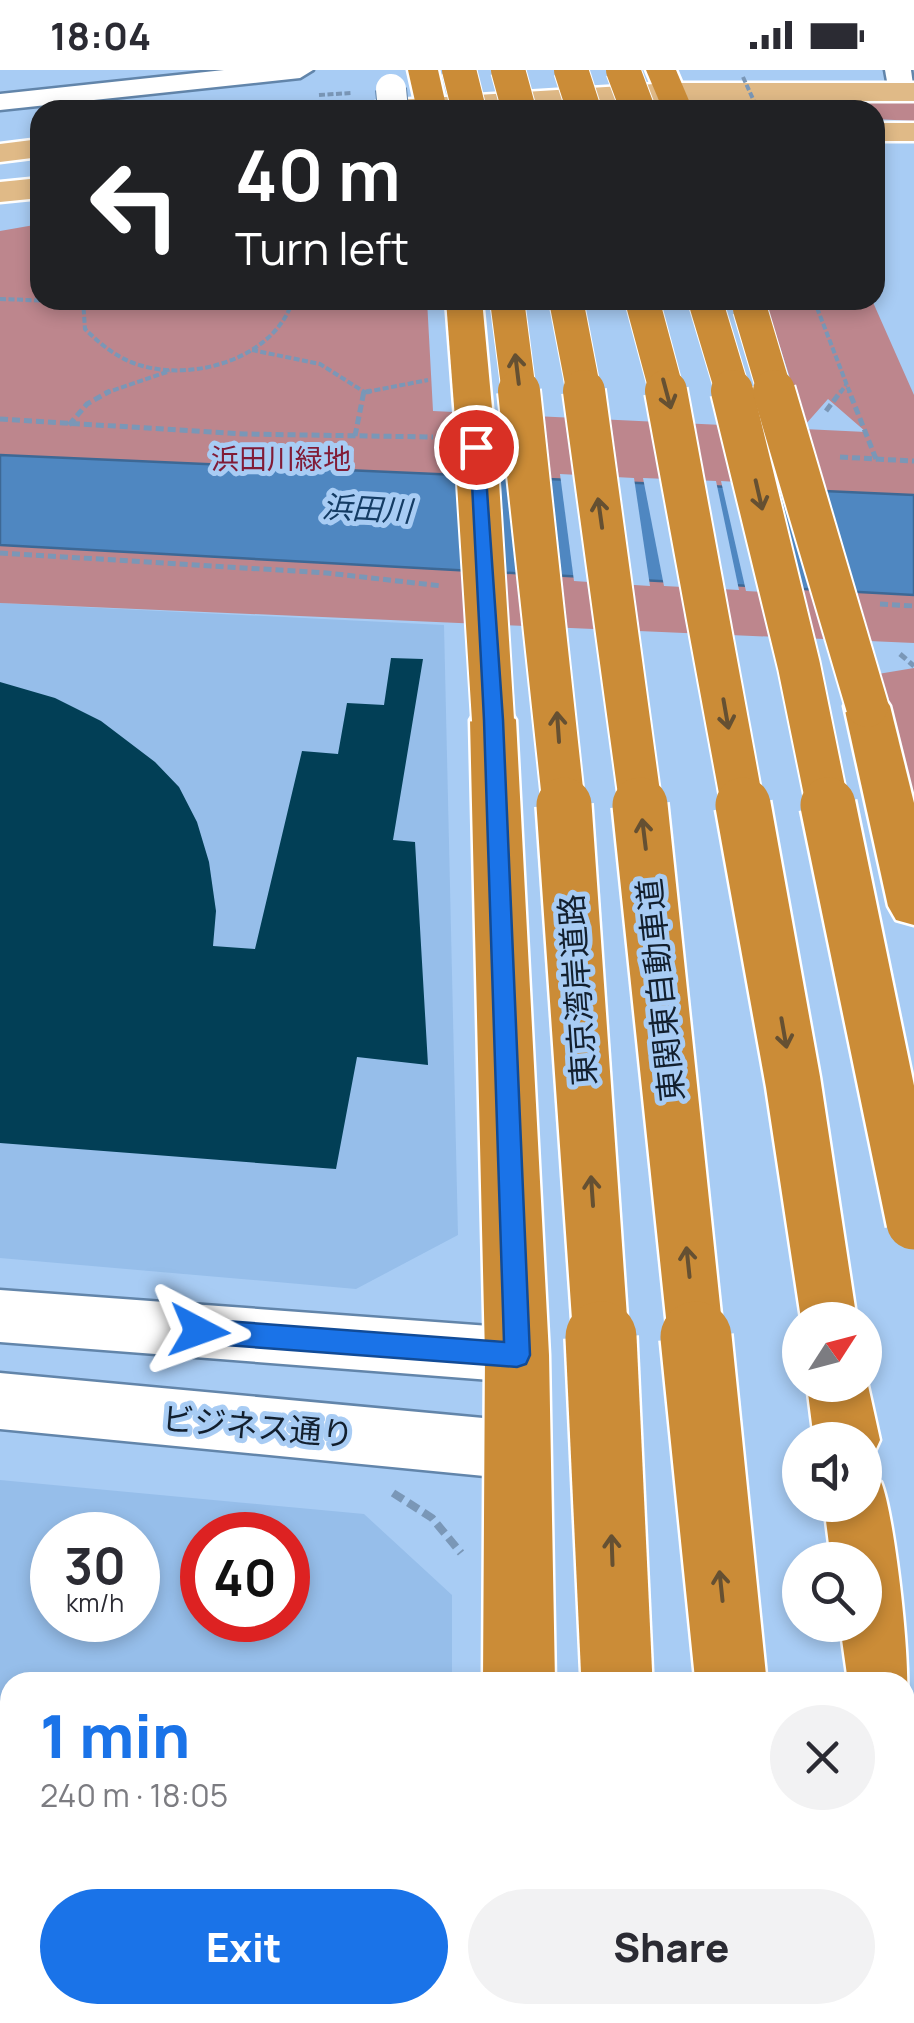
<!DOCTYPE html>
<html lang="en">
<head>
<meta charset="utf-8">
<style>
  body { margin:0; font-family:Manrope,"Noto Sans JP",sans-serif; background:#f2f2f3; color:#2b2b33; height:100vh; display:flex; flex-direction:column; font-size:38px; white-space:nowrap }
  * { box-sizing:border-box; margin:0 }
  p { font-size:32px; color:#7c7c81 }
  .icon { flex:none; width:55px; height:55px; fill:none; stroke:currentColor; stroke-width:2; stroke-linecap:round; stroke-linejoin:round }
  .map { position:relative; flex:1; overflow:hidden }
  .sheet { position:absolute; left:0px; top:1602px; width:915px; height:352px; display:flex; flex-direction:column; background:#fff; border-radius:30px 30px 0 0; box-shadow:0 5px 15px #0003 }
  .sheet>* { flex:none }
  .banner { position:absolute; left:30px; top:30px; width:855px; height:210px; border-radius:30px; box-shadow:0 5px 15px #0003; background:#202124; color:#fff; overflow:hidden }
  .needle { width:65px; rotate:54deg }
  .controls { position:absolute; left:782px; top:1232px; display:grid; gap:20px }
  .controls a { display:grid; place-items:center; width:100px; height:100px; border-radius:50%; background:#fff; box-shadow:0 5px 15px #0003; font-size:50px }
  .speed { position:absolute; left:30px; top:1442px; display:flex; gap:20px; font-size:50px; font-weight:700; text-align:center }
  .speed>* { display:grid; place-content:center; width:130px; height:130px; border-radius:50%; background:#fff; box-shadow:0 5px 15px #0003; line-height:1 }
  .speed small { font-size:25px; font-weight:400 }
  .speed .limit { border:15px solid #d22; background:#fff; color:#111 }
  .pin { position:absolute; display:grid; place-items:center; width:85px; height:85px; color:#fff; margin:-42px; border:5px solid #fff; border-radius:50%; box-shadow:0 2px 10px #0007 }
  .me { position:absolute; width:110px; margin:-55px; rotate:94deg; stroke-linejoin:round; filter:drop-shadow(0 0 8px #0008) }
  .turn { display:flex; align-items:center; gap:35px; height:210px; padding:0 40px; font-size:45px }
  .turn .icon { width:130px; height:130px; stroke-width:2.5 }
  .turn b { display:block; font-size:70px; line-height:85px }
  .round { display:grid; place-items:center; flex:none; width:105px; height:105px; border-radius:52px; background:#f2f2f3 }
  .headline { display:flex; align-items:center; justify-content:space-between; height:170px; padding:0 40px }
  h1 { font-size:60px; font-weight:800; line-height:75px; color:#1a73e8 }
  .primary-button { display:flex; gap:20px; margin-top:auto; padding:20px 40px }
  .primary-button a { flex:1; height:115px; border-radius:60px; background:#1a73e8; color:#fff; font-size:40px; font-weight:800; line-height:115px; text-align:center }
  .primary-button a+a { background:#f2f2f3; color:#2b2b33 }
  .status { display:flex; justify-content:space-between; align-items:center; height:70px; padding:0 50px; background:#fff; direction:ltr }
  .status svg { height:28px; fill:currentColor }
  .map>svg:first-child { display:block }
  .built { fill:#96beea; fill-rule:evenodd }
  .green { fill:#bd868d }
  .water { fill:#4f87c1; stroke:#3d6895; stroke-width:2.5 }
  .pier { fill:#a8ccf4 }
  .building { fill:#023f56 }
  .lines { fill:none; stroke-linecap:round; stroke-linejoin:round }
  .minor-casing { stroke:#6285aa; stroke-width:5 }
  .major-casing { stroke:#fff; stroke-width:5 }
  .highway-casing { stroke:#fff; stroke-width:5 }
  .path-far2 { stroke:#7a97b7; stroke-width:4; stroke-dasharray:6 2.5; stroke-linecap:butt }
  .path-far1 { stroke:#7a97b7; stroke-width:5; stroke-dasharray:8 4; stroke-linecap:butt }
  .path { stroke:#7a97b7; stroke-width:8; stroke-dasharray:12 6; stroke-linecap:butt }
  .minor { fill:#fff; fill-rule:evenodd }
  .major { fill:#e0ba87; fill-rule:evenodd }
  .highway { fill:#cb8c37; fill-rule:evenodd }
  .minor-bridge-casing { stroke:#6285aa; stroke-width:32; stroke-linecap:butt }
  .highway-bridge-far3-casing { stroke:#fff; stroke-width:36; stroke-linecap:butt }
  .highway-bridge-far2-casing { stroke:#fff; stroke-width:46; stroke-linecap:butt }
  .highway-bridge-far1-casing { stroke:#fff; stroke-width:60; stroke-linecap:butt }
  .highway-bridge-casing { stroke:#fff; stroke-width:76; stroke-linecap:butt }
  .path-bridge-far1 { stroke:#7a97b7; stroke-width:4; stroke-dasharray:6 2.5; stroke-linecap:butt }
  .path-bridge { stroke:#7a97b7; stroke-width:5; stroke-dasharray:8 4; stroke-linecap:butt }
  .minor-bridge { stroke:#fff; stroke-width:30 }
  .highway-bridge-far3 { stroke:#cb8c37; stroke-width:34 }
  .highway-bridge-far2 { stroke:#cb8c37; stroke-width:42 }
  .highway-bridge-far1 { stroke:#cb8c37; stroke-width:55 }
  .highway-bridge { stroke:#cb8c37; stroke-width:71 }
  .oneway { stroke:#655032 }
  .route { fill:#1a73e8; stroke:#114b97; stroke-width:2.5 }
  .labels { text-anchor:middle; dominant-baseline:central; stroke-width:10; stroke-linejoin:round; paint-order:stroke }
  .far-park-label { font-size:28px; fill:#811c37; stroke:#a8ccf4 }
  .far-water-label { font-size:30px; font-style:italic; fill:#143c64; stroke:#a8ccf4 }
  .street-label { font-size:32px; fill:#121f2e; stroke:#a8ccf4 }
</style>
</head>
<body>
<div class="status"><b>18:04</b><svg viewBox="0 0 49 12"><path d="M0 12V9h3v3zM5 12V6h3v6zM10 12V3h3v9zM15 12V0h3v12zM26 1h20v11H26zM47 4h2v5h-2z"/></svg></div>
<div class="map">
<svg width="914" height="1953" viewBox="0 0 914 1953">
  <rect width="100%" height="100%" fill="#a8ccf4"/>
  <g class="built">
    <path d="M0 533 444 555 458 1165 356 1219 0 1188Z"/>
    <path d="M0 1410 364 1444 452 1525V1612H10V1945H451V1953H0ZM52 1465H138V1550H52ZM202 1465H288V1550H202Z"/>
  </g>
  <g class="green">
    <path d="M914 32V51L875 49V40H708L710 36 730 33Z"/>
    <path d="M40 154V230H427L433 341 866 362 828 329 805 355 765 230H872L914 325V573L0 533V161Z"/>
    <path d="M914 598V739L878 604Z"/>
  </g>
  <path class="water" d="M0 385 914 425V525L0 475Z"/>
  <g class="pier">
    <path d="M560 404 634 408 650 516 574 511Z"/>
    <path d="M643 408 716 411 739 520 664 516Z"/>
    <path d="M721 411 773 414 802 524 746 521Z"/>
  </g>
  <path class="building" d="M391 588 423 589 393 770 415 772 428 995 357 987 336 1099 0 1073V612L55 628 101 651 155 692 179 717 197 752 209 792 216 841 213 876 255 879 302 681 338 684 347 633 384 635Z"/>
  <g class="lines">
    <defs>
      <g id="minor">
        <path d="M224 0H313L300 8 0 40V24Z"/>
        <path d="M885 0H911L914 22 910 28H890Z"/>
        <path d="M0 1220 517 1258 537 1266 546 1285 537 1304 517 1312 0 1272Z"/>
        <path d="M0 1303 516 1351 537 1360 546 1380 537 1400 516 1409 0 1359Z"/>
      </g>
      <g id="major">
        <path d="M671 13H914V31H671L527 40H365L369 34 380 31Z"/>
        <rect x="875" y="53" width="39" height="18"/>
        <path d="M40 69V87L0 92V74Z"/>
        <path d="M40 108V128L0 132V112Z"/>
      </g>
      <g id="highway">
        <path d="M408 0H438L447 40H417Z"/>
        <path d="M646 0H676L693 40H663Z"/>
        <path d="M446 230H482L493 349 488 357 474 361 460 357 455 349Z"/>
        <path d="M867 620 883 625 890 636 914 733V855L896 850 888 836 844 636 851 625Z"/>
        <path d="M493 634 509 639 516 650 549 1285 555 1612H483L485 1285 470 650 477 639Z"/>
        <path d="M865 1302 880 1370 870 1392 865 1394V1370H814L807 1315H865Z"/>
        <path d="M865 1405 881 1412C895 1445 914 1616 905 1639V1612H848L840 1555H865V1490H831L824 1435H865Z"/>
        <path d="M905 1709 914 1713V1844L905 1841Z"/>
        <rect x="483" y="1945" width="80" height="8"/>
        <rect x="590" y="1945" width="80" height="8"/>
        <path d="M725 1945H805L806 1953H726Z"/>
      </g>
    </defs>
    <use href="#minor" class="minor-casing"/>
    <use href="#major" class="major-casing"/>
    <use href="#highway" class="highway-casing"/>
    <g class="path-far2">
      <path d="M319 25 351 23"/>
      <path d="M0 229 82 232"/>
      <path d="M83 230 85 259C100 274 116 287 136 294 192 313 274 289 293 230"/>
      <path d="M814 230 850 323"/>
      <path d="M252 280 320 294 366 323"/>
      <path d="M366 322 428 310"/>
      <path d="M105 323 170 301"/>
      <path d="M840 323 846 315"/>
    </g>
    <g class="path-far1">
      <path d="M366 322 371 321"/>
      <path d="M826 341 841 321"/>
      <path d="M0 349 244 364 433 367"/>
      <path d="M69 355 87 334 110 321"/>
      <path d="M355 366 364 321"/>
      <path d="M840 387 876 389 849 321"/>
      <path d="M876 389 914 391"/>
      <path d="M0 483 327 503 442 516"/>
      <path d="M880 534 914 536"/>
    </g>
    <path class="path" d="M393 1423 432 1448 461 1483"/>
    <use href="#minor" class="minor"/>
    <use href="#major" class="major"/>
    <use href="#highway" class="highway"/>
    <defs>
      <path id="minor-bridge" d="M391 19 393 40"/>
      <g id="highway-bridge-far3">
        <path d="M459 0 469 40"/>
        <path d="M508 0 519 40"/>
        <path d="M571 0 584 40"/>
        <path d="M623 0 638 40"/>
        <path d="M507 230 519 323"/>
        <path d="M566 230 584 323"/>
        <path d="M642 230 667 323"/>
        <path d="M705 230 733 323"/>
        <path d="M750 239 775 323"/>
      </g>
      <g id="highway-bridge-far2">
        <path d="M519 321 564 738"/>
        <path d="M584 321 641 738"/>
        <path d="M666 321 743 738"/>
        <path d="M732 321 799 596 828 738"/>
        <path d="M774 321 867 636"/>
        <path d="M474 349 493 650"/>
      </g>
      <g id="highway-bridge-far1">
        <path d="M564 735 601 1270"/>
        <path d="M640 735 696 1270"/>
        <path d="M743 735 793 1012 829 1250"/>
        <path d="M828 735 914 1152"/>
      </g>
      <g id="highway-bridge">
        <path d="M601 1267 617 1612"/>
        <path d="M696 1267 731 1612"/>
      </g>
    </defs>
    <use href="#minor-bridge" class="minor-bridge-casing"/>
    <use href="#highway-bridge-far3" class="highway-bridge-far3-casing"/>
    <use href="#highway-bridge-far2" class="highway-bridge-far2-casing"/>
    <use href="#highway-bridge-far1" class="highway-bridge-far1-casing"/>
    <use href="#highway-bridge" class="highway-bridge-casing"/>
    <path class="path-bridge-far1" d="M743 7 758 40"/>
    <path class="path-bridge" d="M900 584 914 596"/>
    <use href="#minor-bridge" class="minor-bridge"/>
    <use href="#highway-bridge-far3" class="highway-bridge-far3"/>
    <use href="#highway-bridge-far2" class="highway-bridge-far2"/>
    <use href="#highway-bridge-far1" class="highway-bridge-far1"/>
    <use href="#highway-bridge" class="highway-bridge"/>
  </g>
  <defs><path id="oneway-shaft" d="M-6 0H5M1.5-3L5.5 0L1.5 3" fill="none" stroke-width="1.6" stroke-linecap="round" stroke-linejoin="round" transform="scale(2.5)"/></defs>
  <g class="oneway">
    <use href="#oneway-shaft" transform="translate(517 299) rotate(-97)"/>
    <use href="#oneway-shaft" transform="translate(667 324) rotate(75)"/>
    <use href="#oneway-shaft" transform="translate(759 425) rotate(77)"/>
    <use href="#oneway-shaft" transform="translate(600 443) rotate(-98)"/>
    <use href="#oneway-shaft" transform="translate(726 644) rotate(80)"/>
    <use href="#oneway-shaft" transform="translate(558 657) rotate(-94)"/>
    <use href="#oneway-shaft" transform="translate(644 764) rotate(-97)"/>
    <use href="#oneway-shaft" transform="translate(784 963) rotate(80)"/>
    <use href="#oneway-shaft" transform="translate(592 1121) rotate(-94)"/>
    <use href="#oneway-shaft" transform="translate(688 1192) rotate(-96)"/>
    <use href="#oneway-shaft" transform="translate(612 1480) rotate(-92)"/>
    <use href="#oneway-shaft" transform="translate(721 1516) rotate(-96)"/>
  </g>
  <path class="route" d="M470 374 484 377 503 650 530 1285 526 1294 517 1297 199 1273 190 1269 186 1261 190 1253 199 1249 504 1272 484 650Z"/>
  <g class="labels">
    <g class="far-park-label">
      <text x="281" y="388">浜田川緑地</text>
    </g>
    <g class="far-water-label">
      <text transform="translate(367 438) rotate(3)">浜田川</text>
    </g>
    <g class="street-label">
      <text transform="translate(577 920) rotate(-94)">東京湾岸道路</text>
      <text transform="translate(660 920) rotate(-96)">東関東自動車道</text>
      <text transform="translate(258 1356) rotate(5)">ビジネス通り</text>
    </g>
  </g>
</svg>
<div class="controls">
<a><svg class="needle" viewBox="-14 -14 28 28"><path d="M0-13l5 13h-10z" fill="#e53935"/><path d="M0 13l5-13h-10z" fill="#7c7c81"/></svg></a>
<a><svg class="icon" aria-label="sound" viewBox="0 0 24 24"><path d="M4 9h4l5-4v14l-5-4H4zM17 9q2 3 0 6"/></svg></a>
<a><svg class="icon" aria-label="search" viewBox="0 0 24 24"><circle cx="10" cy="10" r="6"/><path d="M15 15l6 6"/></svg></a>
</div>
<div class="speed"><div>30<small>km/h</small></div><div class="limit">40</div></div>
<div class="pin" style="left:476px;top:377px;background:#d93025"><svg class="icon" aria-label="arrive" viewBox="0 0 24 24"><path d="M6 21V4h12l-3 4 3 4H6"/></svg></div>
<svg class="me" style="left:199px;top:1261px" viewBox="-20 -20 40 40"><path d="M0-17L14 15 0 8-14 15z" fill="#1a73e8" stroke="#fff" stroke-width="4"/></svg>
<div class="banner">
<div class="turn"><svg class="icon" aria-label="left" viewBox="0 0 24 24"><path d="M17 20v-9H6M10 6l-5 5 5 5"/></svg><div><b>40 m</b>Turn left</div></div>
</div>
<section class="sheet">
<div class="headline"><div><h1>1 min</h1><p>240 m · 18:05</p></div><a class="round"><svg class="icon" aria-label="close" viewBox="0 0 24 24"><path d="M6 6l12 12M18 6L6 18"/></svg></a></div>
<div class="primary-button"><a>Exit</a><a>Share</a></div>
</section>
</div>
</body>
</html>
